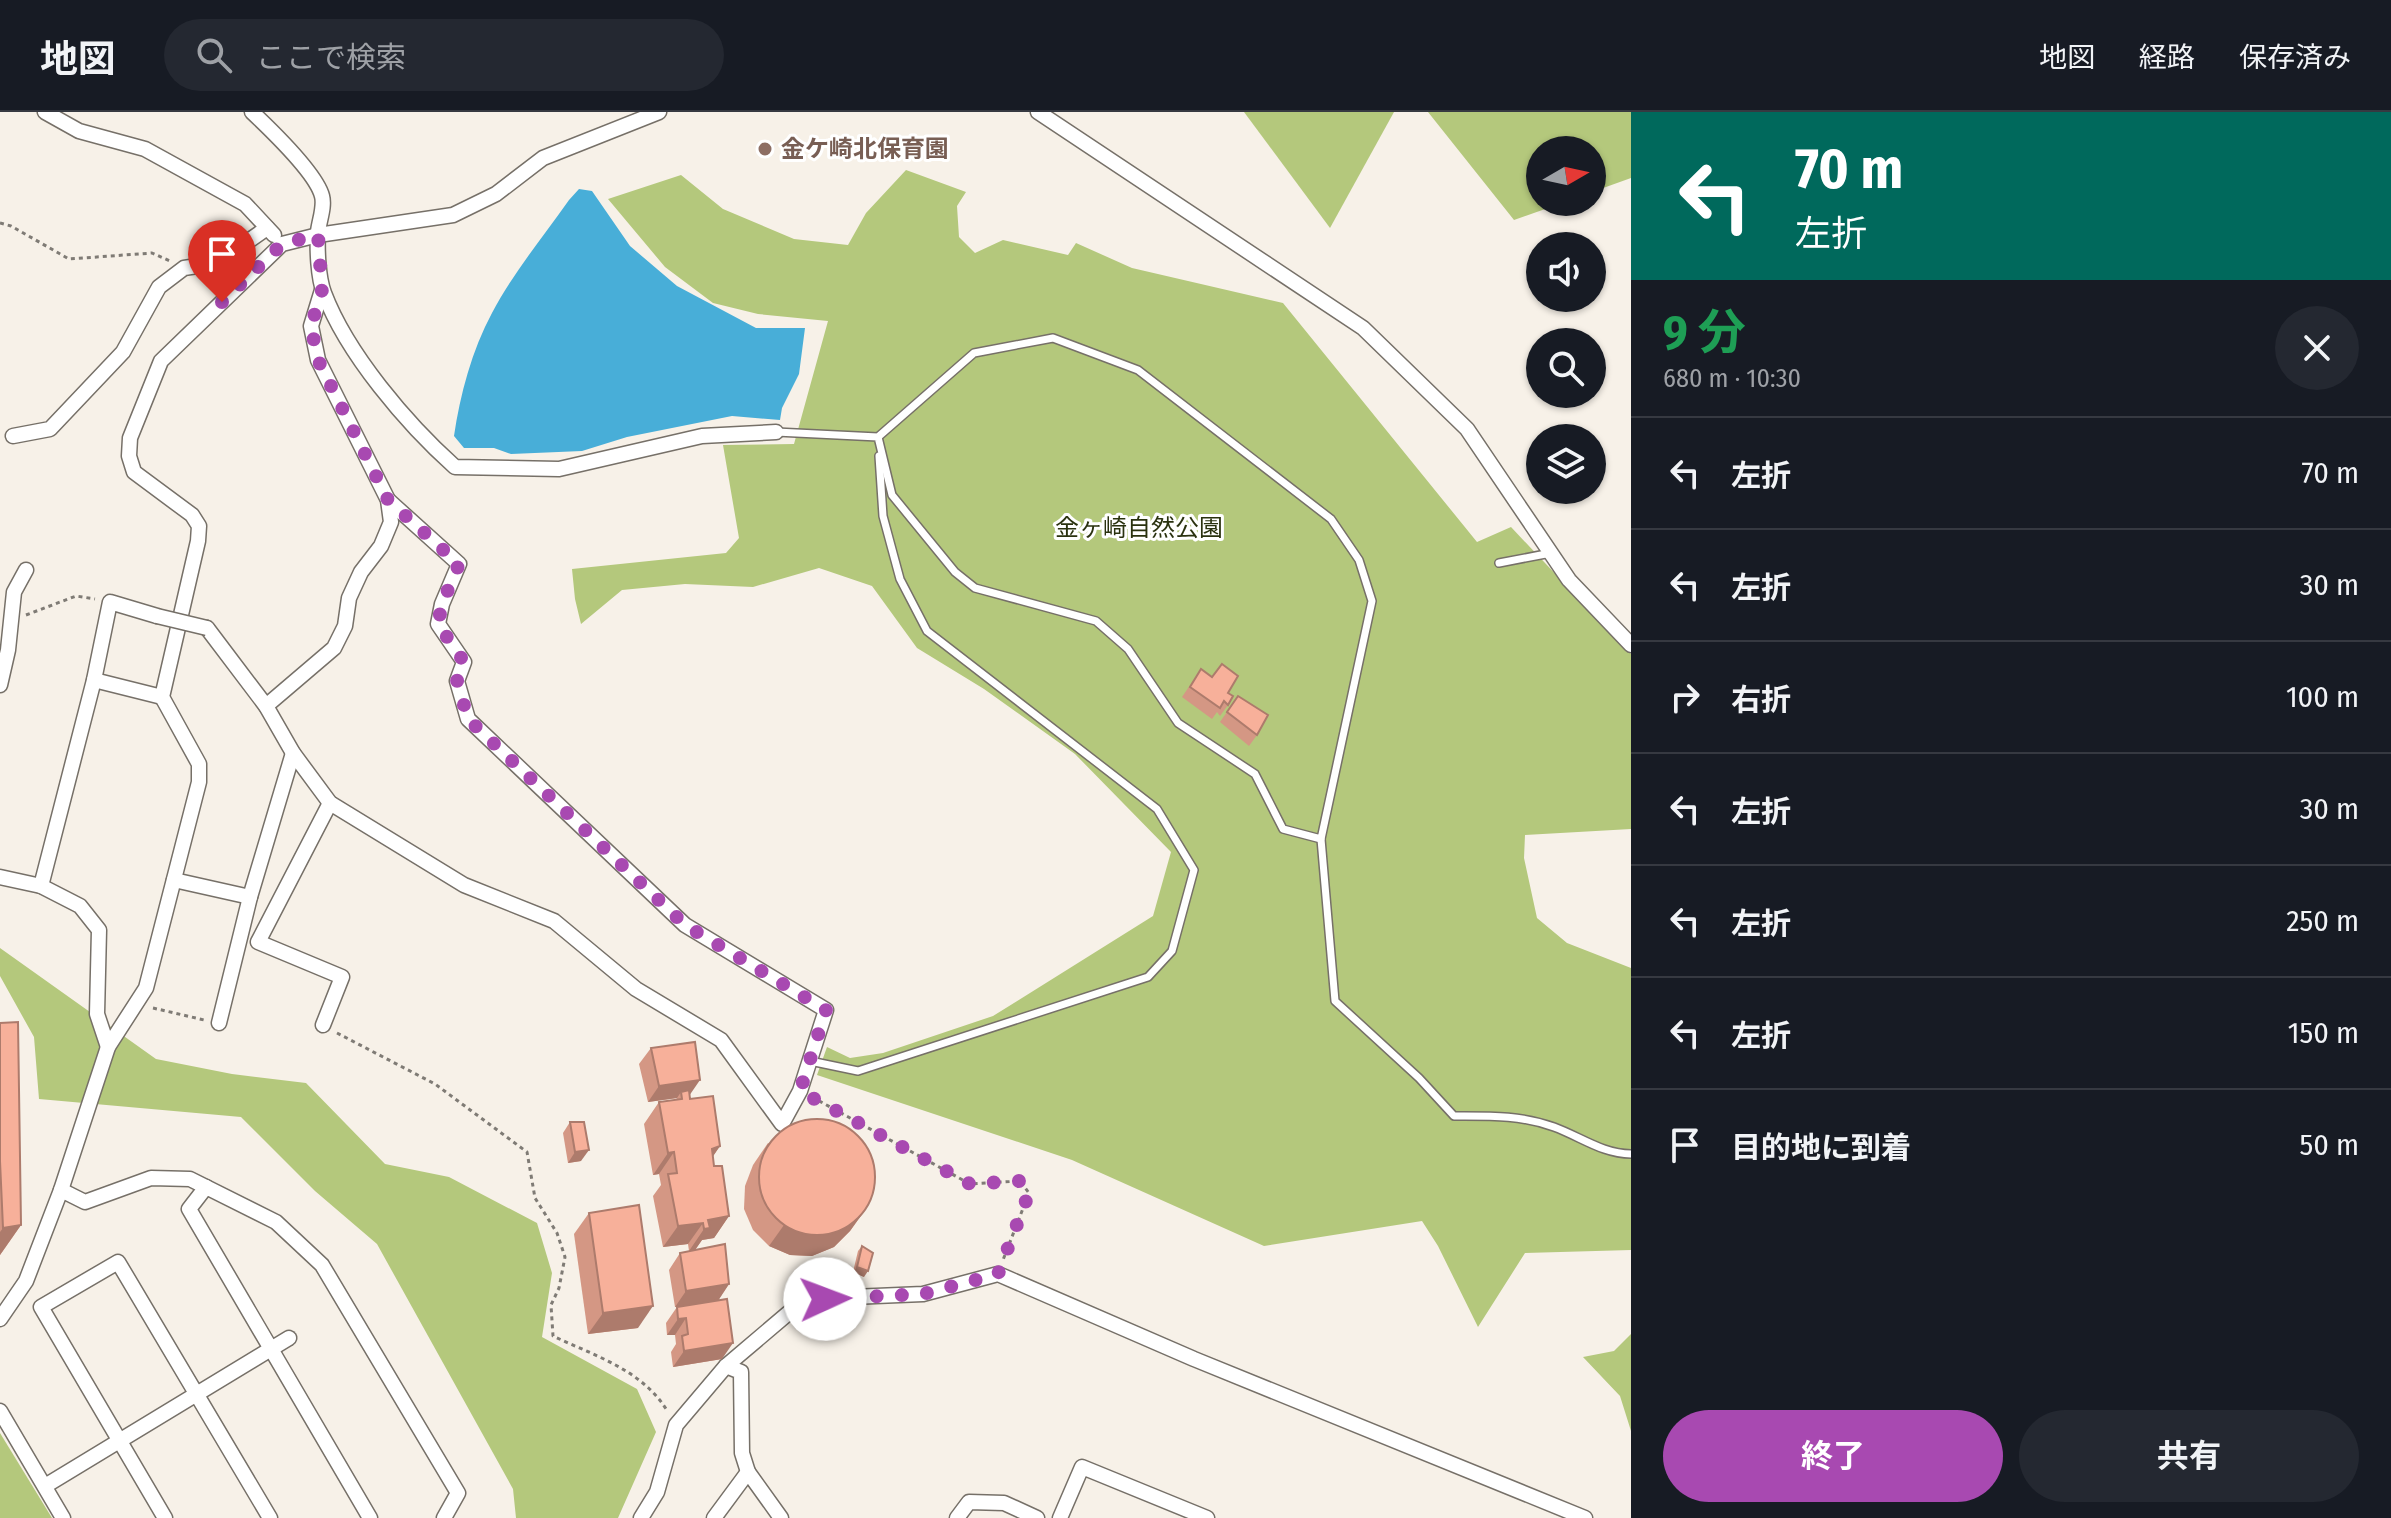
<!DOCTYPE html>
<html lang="ja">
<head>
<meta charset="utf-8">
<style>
  body { margin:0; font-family:"Fira Sans Condensed","Noto Sans JP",sans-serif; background:#242831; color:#f1f3f6; height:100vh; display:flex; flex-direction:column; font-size:30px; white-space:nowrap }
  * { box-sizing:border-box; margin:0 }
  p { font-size:26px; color:#9ea1a6 }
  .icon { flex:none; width:44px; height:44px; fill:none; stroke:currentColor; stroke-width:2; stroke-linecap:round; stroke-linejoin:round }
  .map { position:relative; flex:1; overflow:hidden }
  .side { display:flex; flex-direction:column; background:#171b24; width:760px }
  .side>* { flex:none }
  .hud { background:#00695c; color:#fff; overflow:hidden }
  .needle { width:52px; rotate:81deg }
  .tools { position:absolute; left:1526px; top:24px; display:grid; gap:16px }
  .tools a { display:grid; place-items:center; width:80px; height:80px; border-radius:50%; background:#171b24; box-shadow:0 2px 6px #0004; font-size:40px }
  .pin { position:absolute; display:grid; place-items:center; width:68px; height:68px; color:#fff; margin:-82px -34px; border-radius:50% 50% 50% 0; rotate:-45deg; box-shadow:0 0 8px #0007 }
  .pin .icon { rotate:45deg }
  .me { position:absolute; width:88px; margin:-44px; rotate:88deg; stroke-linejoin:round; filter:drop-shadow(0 0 6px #0008) }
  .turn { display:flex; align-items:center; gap:28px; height:168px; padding:0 32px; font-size:36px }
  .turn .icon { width:104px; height:104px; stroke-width:2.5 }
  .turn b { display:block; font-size:56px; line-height:68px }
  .round { display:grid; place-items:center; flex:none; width:84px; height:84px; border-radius:42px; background:#242831 }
  .head { display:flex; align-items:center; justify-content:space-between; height:136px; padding:0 32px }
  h1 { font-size:48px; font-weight:700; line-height:60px; color:#1e9e55 }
  .action { display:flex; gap:16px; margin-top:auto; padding:16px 32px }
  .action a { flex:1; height:92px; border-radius:48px; background:#a849b1; color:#fff; font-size:32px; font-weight:700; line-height:92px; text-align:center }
  .action a+a { background:#242831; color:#f1f3f6 }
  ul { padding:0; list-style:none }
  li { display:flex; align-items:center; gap:24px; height:112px; padding:0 32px; border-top:2px solid #363941 }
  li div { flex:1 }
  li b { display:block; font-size:30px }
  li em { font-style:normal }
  header { display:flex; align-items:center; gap:48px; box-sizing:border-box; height:112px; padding:0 40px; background:#171b24; border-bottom:2px solid #363941 }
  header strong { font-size:38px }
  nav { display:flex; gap:44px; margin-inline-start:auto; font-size:28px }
  .search { width:560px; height:72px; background:#242831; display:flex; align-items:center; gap:20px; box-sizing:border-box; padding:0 28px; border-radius:44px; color:#9ea1a6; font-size:30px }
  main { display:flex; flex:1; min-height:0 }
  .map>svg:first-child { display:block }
  .green { fill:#b4c87c }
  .water { fill:#48aed8 }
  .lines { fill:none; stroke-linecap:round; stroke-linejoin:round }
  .service-casing { stroke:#767068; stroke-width:10 }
  .minor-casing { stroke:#767068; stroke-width:17 }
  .path { stroke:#7f7b75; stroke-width:3; stroke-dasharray:4 4; stroke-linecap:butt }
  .service { stroke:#fff; stroke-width:7 }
  .minor { stroke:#fff; stroke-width:14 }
  .minor-bridge-casing { stroke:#767068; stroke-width:17; stroke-linecap:butt }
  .minor-bridge { stroke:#fff; stroke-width:14 }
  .wall { fill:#d49784 }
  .shaded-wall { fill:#ad7b6c }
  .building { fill:#f7b09a; stroke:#ad7b6c; stroke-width:2 }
  .route { stroke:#a849b1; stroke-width:14; stroke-dasharray:0 25.2 }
  .education-dot { fill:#8d6e63; stroke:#fff; stroke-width:3 }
  .labels { text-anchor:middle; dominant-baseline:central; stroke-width:6; stroke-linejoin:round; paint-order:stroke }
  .education-label { font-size:24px; font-weight:bold; fill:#785e54; stroke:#fff; text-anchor:start }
  .park-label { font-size:24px; fill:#2a320f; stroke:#fff }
</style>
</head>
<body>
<header>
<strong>地図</strong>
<div class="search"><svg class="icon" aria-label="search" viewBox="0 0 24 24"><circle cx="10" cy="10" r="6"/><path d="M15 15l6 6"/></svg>ここで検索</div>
<nav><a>地図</a><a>経路</a><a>保存済み</a></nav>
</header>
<main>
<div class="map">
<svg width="1631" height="1406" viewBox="0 0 1631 1406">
  <rect width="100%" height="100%" fill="#f7f1e8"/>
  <g class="green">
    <path d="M1244 0H1394L1330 116Z"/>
    <path d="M1428 0H1631V66L1592 80V38H1540V90H1565L1514 108Z"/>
    <path d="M906 58 966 80 957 94 959 125 975 141 1003 128 1068 143 1076 131 1132 156 1283 191 1477 430 1511 415 1631 542V717L1525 723 1524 746 1537 806 1567 831 1631 856V1138L1525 1141 1478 1215 1438 1134 1422 1109 1264 1134 1072 1048 817 963 827 935 850 946 883 941 993 904 1153 804 1171 740 1075 642 984 577 917 536 872 474 819 456 753 475 685 472 622 478 581 512 575 487 572 457 726 441 739 426 723 333 794 332 828 209 758 202 713 191 665 155 608 87 681 63 723 97 794 127 848 133 866 101Z"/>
    <path d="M0 836 156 947 232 962 306 971 385 1052 449 1065 537 1111 552 1161 542 1225 637 1277 656 1320 618 1406H516L513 1377 377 1132 315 1079 241 1005 39 987 34 925 0 864Z"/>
    <path d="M1631 1222V1319L1620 1284 1583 1245 1614 1239Z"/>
    <path d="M0 1321 52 1406H0Z"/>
  </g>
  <path class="water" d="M579 77 592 79 630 134 677 174 756 216H805L799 262 782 296 780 308 732 304 627 325 582 339 511 342 494 336H464L454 324C460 283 472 238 492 201 513 161 543 125 569 88Z"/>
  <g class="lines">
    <defs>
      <g id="service">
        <path d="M776 320 878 325 974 241 1053 226 1138 258 1331 407 1359 448 1372 489 1321 727 1283 717 1255 662 1178 611 1128 537 1096 509 975 476 955 460 892 383 878 325"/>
        <path d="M1499 451 1551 441"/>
        <path d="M1321 727 1335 889 1419 966 1454 1004C1489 1004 1521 1003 1554 1015 1581 1025 1603 1042 1631 1042"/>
        <path d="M810 949 858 959 1148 865 1172 839 1194 758 1157 697 927 519 900 467 883 404 879 344"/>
      </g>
      <g id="minor">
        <path d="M45 0 79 19 145 37 245 92 274 123"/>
        <path d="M252 0C270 17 316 61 322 84 325 95 319 109 318 120 317 137 318 165 324 181 347 242 407 312 455 355L559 357 702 324 776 320"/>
        <path d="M1038 0 1363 216 1467 317 1569 468 1631 533"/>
        <path d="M13 324 50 317 123 240 159 175 184 156 217 151 267 116"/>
        <path d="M207 516 266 594 293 641 330 691 464 773 554 809 636 877 721 928 782 1012 800 979 826 898 685 813 468 607 457 569 464 550 438 512 442 492 459 452 388 388"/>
        <path d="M94 568 162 585"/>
        <path d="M0 573 8 538 14 480 26 458"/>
        <path d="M266 594 334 536 345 514 349 486 361 460 381 434 391 410 388 388 318 248 311 214 322 178"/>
        <path d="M0 765 41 774 80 794 99 818 97 902 108 935"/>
        <path d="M174 768 250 785"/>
        <path d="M41 774 94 568 110 490 157 504"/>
        <path d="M219 911 250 785 293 641"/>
        <path d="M323 913 342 865 258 830 330 691"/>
        <path d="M206 1075 189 1097 370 1406"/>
        <path d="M61 1078 85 1090 151 1066 190 1067 276 1110 322 1153 458 1381 444 1406"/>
        <path d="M0 1207 26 1169 61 1078 108 935 146 876 199 670V652L162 585 198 429 199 414 192 403 134 360 129 344 130 326 161 249 282 132 318 123 453 103 496 82 543 46 659 0"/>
        <path d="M726 1254 741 1260 742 1341 748 1360"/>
        <path d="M0 1299 63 1406"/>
        <path d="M45 1374 289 1226"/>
        <path d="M165 1406 41 1195 118 1150 270 1406"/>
        <path d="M641 1406 657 1380 676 1313 726 1254 805 1187 923 1182 998 1162 1194 1247 1585 1406"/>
        <path d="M714 1406 748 1360 781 1406"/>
        <path d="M957 1406 969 1390 1004 1391 1037 1406"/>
        <path d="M1060 1406 1082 1355 1207 1406"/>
      </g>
    </defs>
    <use href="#service" class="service-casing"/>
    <use href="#minor" class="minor-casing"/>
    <g class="path">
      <path d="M0 111 11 114 69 147 152 141 170 149"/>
      <path d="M26 503 76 484 95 487"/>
      <path d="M153 896 204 908"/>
      <path d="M337 921 435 972 527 1040 535 1086 557 1121 565 1145 559 1176 551 1193 553 1224C595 1244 643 1258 668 1300"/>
      <path d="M812 985 970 1072 1020 1069 1029 1081 1003 1148"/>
    </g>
    <use href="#service" class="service"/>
    <use href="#minor" class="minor"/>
    <defs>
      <path id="minor-bridge" d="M157 504 207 516"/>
    </defs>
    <use href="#minor-bridge" class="minor-bridge-casing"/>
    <use href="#minor-bridge" class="minor-bridge"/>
  </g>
  <g class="wall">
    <path d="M1201 557 1228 581V593L1220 604 1217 600 1212 607 1182 585Z"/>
    <path d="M1238 584 1257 623 1249 634 1220 610Z"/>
    <path d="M0 911 21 1113 0 1143Z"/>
    <path d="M651 936 689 983 690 987 720 1034 713 1044 714 1054 729 1104 714 1126 702 1128 695 1138 689 1139 688 1132 663 1135 653 1084 661 1073 659 1062 653 1063 644 1012 659 990 675 988 677 986 648 990 639 952Z"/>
    <path d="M570 1010 581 1049 568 1051 563 1021Z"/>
    <path d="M768 1031 865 1098 850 1119 834 1135 812 1144 790 1143 769 1134 753 1118 744 1097 745 1074 753 1053Z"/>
    <path d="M589 1101 638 1216 588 1222 574 1122Z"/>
    <path d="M862 1134 864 1165 853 1160 858 1139Z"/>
    <path d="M680 1141 729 1172 718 1188 722 1247 673 1255 671 1240 676 1232 675 1223H667L666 1211 677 1195 708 1190 675 1195 669 1158Z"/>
  </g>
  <g class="shaded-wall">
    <path d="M700 968 689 984 681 980 677 986 648 990 659 974Z"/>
    <path d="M720 1034 705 1056 712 1037Z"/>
    <path d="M589 1038 581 1049 568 1051 575 1040Z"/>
    <path d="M674 1040 659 1062 653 1063 668 1041Z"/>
    <path d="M865 1098 850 1119 834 1135 812 1144 790 1143 769 1134 784 1113Z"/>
    <path d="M729 1104 714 1126 702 1128 695 1138 689 1139 704 1117 708 1108Z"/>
    <path d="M703 1111 688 1132 663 1135 678 1114Z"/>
    <path d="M21 1113 0 1143V1120L3 1116Z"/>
    <path d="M857 1155 868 1159 864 1165 853 1160Z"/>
    <path d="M729 1172 718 1189 675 1195 686 1179Z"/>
    <path d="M653 1194 638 1216 588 1222 603 1201Z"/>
    <path d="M686 1206 675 1223H667L678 1207Z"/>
    <path d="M733 1231 722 1247 673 1255 684 1239Z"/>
  </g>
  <g class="building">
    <path d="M1222 552 1238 564 1228 581 1233 584 1228 593 1224 589 1220 596 1190 575 1201 557 1212 565Z"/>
    <path d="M1238 584 1268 603 1257 623 1227 600Z"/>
    <path d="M18 910 21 1113 3 1116 0 1049V911Z"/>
    <path d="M695 930 700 968 659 974 651 936Z"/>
    <path d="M689 978 690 987 713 984 720 1034 712 1037 714 1054H722L729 1104 708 1108 710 1116 704 1117 703 1111 678 1114 668 1062 677 1061 674 1040 668 1041 659 990 682 987 681 980Z"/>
    <circle cx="817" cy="1065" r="58"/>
    <path d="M570 1010H584L589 1038 575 1040Z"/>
    <path d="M639 1093 653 1194 603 1201 589 1101Z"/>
    <path d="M725 1132 729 1172 686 1179 680 1141Z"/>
    <path d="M862 1134 873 1141 868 1159 857 1155Z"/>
    <path d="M727 1187 733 1231 684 1239 682 1224 688 1222 686 1206 678 1207 677 1195Z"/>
  </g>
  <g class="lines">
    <path class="route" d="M222 190 282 132 318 123 322 178 311 214 318 248 388 388 459 452 442 492 438 512 464 550 457 569 468 607 685 813 826 898 800 979 970 1072 1020 1069 1029 1081 998 1162 923 1182 825 1187"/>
  </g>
  <circle class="education-dot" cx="765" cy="37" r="8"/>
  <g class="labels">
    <g class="education-label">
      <text x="781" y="37">金ケ崎北保育園</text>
    </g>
    <g class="park-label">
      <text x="1139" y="416">金ヶ崎自然公園</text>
    </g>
  </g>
</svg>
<div class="tools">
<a><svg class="needle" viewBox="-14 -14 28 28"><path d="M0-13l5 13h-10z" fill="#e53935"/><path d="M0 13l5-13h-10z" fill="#9ea1a6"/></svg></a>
<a><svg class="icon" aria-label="sound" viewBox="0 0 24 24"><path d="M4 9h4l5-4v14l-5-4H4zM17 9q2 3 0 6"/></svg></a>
<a><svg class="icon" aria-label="search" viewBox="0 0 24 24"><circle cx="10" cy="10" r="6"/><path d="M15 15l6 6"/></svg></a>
<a><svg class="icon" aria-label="layers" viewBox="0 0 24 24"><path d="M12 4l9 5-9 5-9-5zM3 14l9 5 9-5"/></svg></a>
</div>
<div class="pin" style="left:222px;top:190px;background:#d93025"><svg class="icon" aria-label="arrive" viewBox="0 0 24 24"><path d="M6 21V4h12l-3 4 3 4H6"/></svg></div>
<svg class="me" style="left:825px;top:1187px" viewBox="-20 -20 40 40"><circle r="19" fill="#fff"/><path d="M0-13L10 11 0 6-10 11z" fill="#a849b1"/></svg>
</div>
<section class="side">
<div class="hud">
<div class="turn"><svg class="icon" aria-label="left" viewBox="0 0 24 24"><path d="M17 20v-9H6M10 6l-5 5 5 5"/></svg><div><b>70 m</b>左折</div></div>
</div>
<div class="head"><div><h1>9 分</h1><p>680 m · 10:30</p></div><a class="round"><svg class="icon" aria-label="close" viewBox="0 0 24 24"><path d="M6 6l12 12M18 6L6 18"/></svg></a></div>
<ul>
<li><svg class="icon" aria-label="left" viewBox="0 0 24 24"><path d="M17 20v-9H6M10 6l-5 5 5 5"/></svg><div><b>左折</b></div><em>70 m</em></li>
<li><svg class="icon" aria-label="left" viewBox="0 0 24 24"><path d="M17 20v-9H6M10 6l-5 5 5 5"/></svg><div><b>左折</b></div><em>30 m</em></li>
<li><svg class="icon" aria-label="right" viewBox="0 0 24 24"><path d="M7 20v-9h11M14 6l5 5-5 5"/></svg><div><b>右折</b></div><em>100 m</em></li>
<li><svg class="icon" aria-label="left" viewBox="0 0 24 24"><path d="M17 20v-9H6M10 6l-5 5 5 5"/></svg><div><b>左折</b></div><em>30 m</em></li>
<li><svg class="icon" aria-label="left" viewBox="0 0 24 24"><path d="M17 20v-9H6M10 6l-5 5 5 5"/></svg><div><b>左折</b></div><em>250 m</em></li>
<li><svg class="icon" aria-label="left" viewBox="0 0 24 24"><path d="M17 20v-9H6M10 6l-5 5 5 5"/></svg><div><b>左折</b></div><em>150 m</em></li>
<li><svg class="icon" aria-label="arrive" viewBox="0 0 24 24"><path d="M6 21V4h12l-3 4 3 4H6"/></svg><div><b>目的地に到着</b></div><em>50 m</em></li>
</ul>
<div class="action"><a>終了</a><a>共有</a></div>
</section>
</main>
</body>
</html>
